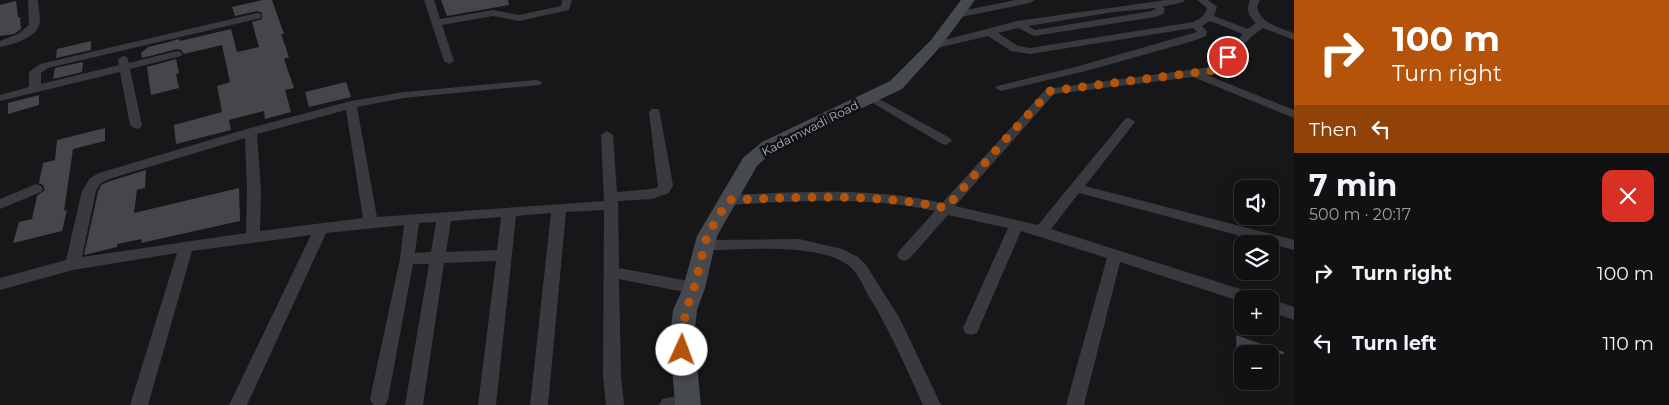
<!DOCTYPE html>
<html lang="en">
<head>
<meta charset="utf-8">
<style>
  body { margin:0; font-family:Montserrat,sans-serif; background:#1e1f21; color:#f1f3f6; height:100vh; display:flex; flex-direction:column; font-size:19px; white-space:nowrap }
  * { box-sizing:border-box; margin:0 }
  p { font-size:16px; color:#9c9da0 }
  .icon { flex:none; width:28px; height:28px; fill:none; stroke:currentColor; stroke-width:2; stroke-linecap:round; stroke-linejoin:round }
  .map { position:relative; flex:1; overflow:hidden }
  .sheet { display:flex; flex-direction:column; background:#111113; width:375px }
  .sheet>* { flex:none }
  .hud { background:#b45309; color:#fff; overflow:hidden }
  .tools { position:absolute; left:1234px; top:180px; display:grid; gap:10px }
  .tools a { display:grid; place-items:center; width:45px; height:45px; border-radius:10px; background:#111113; box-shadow:0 5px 20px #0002,0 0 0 1px #303133; font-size:25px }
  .pin { position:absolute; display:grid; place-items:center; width:42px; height:42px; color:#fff; margin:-21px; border:2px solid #fff; border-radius:50%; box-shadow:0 1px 5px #0007 }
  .me { position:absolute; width:55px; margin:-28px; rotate:2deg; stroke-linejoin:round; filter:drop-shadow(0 0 4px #0008) }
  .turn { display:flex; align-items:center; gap:18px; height:105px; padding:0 15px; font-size:22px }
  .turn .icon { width:65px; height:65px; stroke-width:2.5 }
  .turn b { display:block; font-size:35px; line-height:42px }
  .then { display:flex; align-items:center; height:48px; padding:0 15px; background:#0003; gap:10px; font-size:19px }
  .round { display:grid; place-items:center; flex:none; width:52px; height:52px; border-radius:10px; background:#1e1f21 }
  .head { display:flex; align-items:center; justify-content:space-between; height:85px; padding:0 15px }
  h1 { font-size:30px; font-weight:700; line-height:38px }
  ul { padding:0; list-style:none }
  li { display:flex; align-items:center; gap:15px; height:70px; padding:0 15px }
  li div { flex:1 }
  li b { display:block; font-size:19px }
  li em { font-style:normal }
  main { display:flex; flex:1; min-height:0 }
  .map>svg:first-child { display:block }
  .building { fill:#444649 }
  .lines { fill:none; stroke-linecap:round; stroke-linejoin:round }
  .street { fill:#383a3e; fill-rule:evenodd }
  .secondary { fill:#46494e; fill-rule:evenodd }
  .route { stroke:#b45309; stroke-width:9; stroke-dasharray:0 16.2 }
  .labels { text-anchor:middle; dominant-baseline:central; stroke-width:5; stroke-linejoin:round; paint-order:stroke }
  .street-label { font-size:12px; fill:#aab0b8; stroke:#121214 }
</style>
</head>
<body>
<main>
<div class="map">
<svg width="1294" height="405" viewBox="0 0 1294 405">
  <rect width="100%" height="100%" fill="#171719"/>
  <g class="building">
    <path d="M263 0H272L284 34H281L289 57 284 59 294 88 285 90 291 112 265 119 264 111 229 120 231 130 176 144 174 125 222 112 217 86 230 82 222 45 184 54 181 50 177 49 142 58 141 53 148 47 165 43 179 39 180 41 231 29 237 52 259 47 252 22 262 19V13L257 11 235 16 232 7Z"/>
    <path d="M441 0H508L509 5 447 16Z"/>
    <path d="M16 1 18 17H20L21 29 14 34 0 36V5Z"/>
    <path d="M91 41V50L56 58 57 49Z"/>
    <path d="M176 59 179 73 176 74 179 88 151 95 147 67Z"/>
    <path d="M83 62 82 72 53 79 55 68Z"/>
    <path d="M346 82 351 97 309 107 305 92Z"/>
    <path d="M39 95V105L8 114V103Z"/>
    <path d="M105 128V141L73 149 64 211 67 210 62 231 13 243 19 222 32 219 37 196 45 190 43 185 39 183 43 163 55 160 57 140Z"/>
    <path d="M146 170 145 188 137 190 134 213 239 188 240 221 141 243 142 239 117 244V247L84 255 98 192 101 185 110 181Z"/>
    <path d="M1236 335 1284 352V354H1237Z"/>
  </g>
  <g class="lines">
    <g class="street">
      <path d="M28 0H38C38 6 40 13 40 20 39 38 14 44 0 47V41L18 34 29 25Z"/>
      <path d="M424 0H434L440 19 493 10 519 15 561 6 562 0H572L569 10 519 21 493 16 442 25 454 61 449 64 444 61Z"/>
      <path d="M1016 0H1035L1030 3 956 18 951 15 956 12Z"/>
      <path d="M1166 0H1185L1183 2 1162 7 1165 9 1163 14 1155 17 1034 36 1018 28 998 33 1018 46 1030 48 1193 22C1200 19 1205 16 1207 8L1197 0H1208L1217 7 1214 16 1248 29 1256 23C1248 15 1246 10 1250 0H1260L1257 7C1260 23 1280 28 1294 33V40L1263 28 1251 37 1220 72 1207 75 1294 110V118L1193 77 1054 94 955 206 1038 225 1125 119 1129 118 1135 122 1085 186 1294 240V250L1079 193 1051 229 1259 295 1261 299H1242V302L1120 262 1084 405H1066L1107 258 1021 231 979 328 977 333 971 335 965 333 963 328 1008 228 948 215 909 259 904 261 899 259 897 255 899 251 935 211C867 196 796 201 728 205L723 203 721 200 723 197 728 195C799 192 872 187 942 203L1046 89 1212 67 1243 34 1210 21 1202 26 1207 32 1206 36 1193 41 1086 71 1001 91 995 88 997 86 1079 66 1197 32 1193 28 1030 54 1011 51 988 36 933 49 929 48 928 46 929 44 1017 21ZM1156 8 1152 11 1035 30 1028 26 1114 12Z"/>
      <path d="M257 13 261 14V18L48 68 41 73V84L119 65 118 59 123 56 127 57 129 63 177 51 181 52 182 54 181 56 130 69 142 125 140 128 136 129 130 125 120 72 0 101V95L29 87V72L40 64Z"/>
      <path d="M536 80 540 81 542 83 540 85 404 98 357 107 377 217 604 201 601 135 607 131 613 135 617 192 651 189 658 187 649 112 651 109H659L673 185 669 193 652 199 618 201 619 268 694 282 699 284 702 288 699 292 694 294 619 279 621 376 624 405H606L603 376 604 210 566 212 548 405H530L551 213 516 216 496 405H478L496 261 444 263 423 405H405L429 264H413L388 399 385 405H373L370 399 400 259 404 225 326 233 247 405H229L311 235 192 251 148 405H130L177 253 73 270 0 290V278L66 260 82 191 90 178 99 173 247 129 351 101 404 92ZM346 110 363 218 260 231 261 191 257 134ZM245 138 247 191 246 233 82 257 96 191 100 184 109 179ZM501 217 497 250 446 252 451 221ZM436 222 431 252 415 253 419 223Z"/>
      <path d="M870 94 950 138 952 141 946 145 942 144 866 99 864 97 866 95Z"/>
      <path d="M36 184 41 186 43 189 41 192 0 209V199Z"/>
      <path d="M799 239 842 249 858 257 866 265 899 317 941 405H923C906 367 889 329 867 293 862 283 857 272 848 265 816 242 744 250 706 250L701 249 699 245 701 241 706 240Z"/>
      <path d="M1270 299 1294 307V320L1270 312Z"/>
      <path d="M687 394 693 396 696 402 695 405H659L662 399Z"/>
    </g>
    <path class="secondary" d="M961 0H975L941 46 902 89 774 150 757 166 717 236 705 288 697 310 694 338 701 405H675L670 338 673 310 683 288 697 236 743 158 762 142 890 81 931 40Z"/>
  </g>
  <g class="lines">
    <path class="route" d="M682 350V338L686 310 694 288 707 236 728 200C802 197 874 193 946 208L1004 141 1050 91 1216 70 1228 57"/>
  </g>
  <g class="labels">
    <g class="street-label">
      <text transform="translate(810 128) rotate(-27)">Kadamwadi Road</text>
    </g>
  </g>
</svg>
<div class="tools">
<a><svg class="icon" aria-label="sound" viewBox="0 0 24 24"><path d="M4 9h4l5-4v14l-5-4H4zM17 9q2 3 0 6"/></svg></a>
<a><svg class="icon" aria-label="layers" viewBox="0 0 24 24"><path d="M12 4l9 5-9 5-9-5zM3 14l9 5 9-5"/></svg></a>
<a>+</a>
<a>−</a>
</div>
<div class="pin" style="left:1228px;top:57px;background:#d93025"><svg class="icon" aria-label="arrive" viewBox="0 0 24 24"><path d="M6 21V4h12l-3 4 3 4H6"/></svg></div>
<svg class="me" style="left:682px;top:350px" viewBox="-20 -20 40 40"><circle r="19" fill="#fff"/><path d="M0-13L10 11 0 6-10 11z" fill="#b45309"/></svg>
</div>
<section class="sheet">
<div class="hud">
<div class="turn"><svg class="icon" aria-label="right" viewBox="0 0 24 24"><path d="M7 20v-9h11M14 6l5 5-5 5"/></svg><div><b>100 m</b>Turn right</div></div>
<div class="then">Then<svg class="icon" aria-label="left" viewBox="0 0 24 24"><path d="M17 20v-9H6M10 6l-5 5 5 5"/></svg></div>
</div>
<div class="head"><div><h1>7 min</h1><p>500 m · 20:17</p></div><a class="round" style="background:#d93025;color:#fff"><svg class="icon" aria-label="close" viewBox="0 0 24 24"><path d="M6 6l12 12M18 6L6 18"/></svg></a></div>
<ul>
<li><svg class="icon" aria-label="right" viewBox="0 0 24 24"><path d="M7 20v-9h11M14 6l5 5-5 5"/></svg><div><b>Turn right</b></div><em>100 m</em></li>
<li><svg class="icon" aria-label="left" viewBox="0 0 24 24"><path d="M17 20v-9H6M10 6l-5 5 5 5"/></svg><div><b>Turn left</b></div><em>110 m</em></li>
</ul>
</section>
</main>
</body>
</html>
